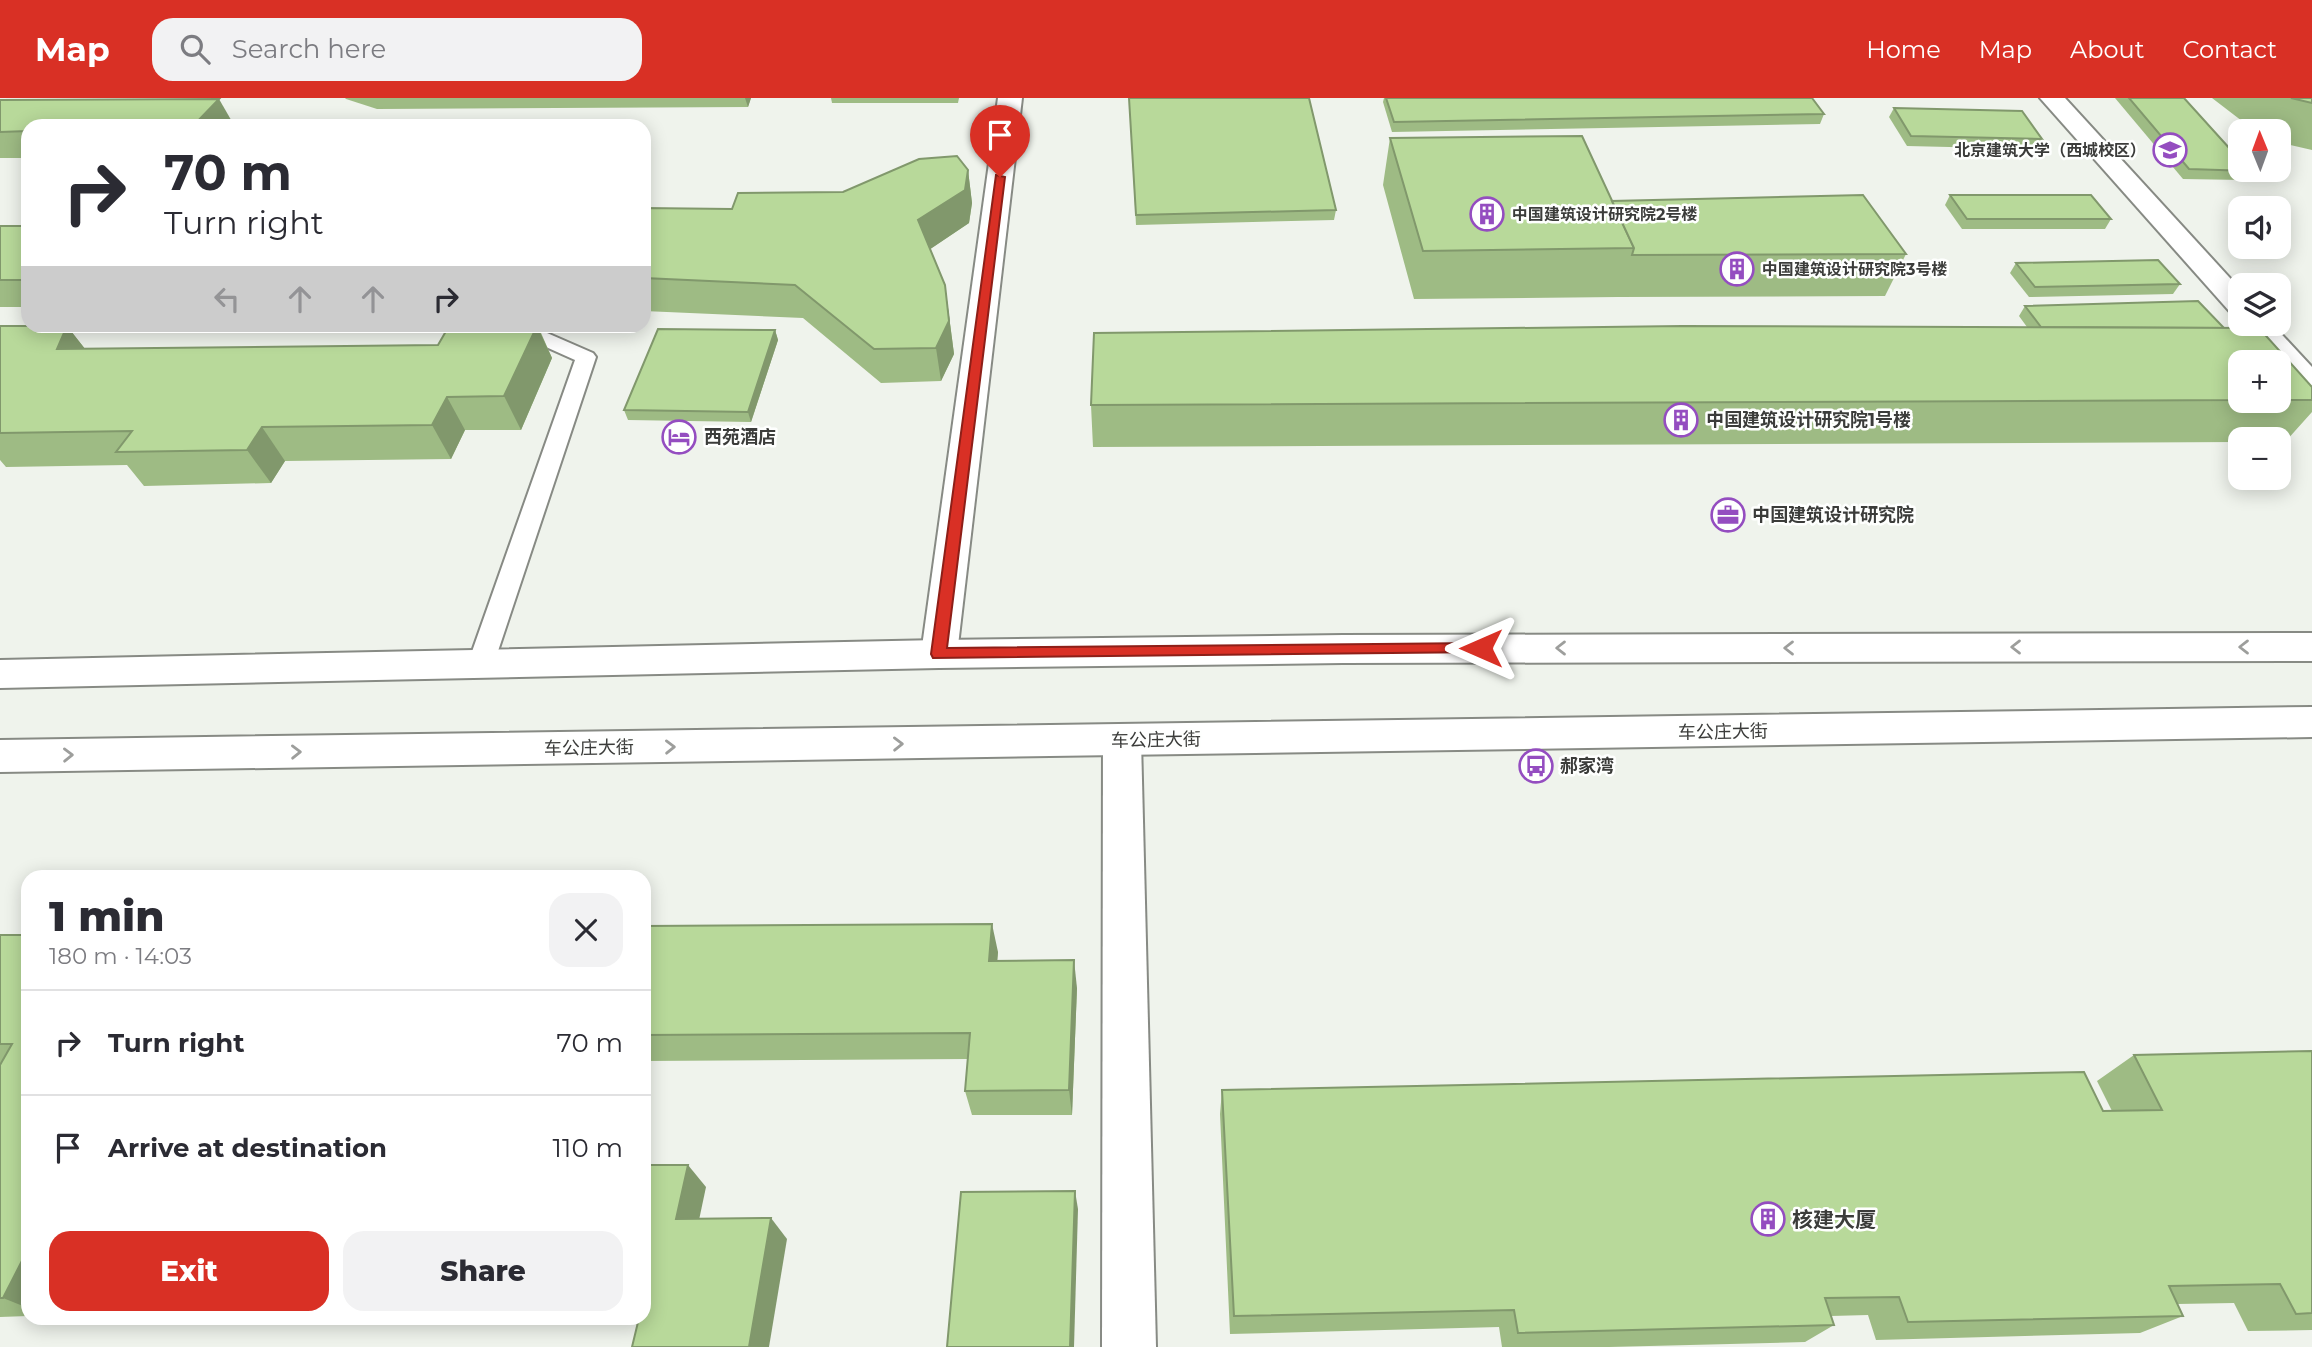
<!DOCTYPE html>
<html lang="en">
<head>
<meta charset="utf-8">
<style>
  body { margin:0; font-family:Montserrat,"Noto Sans SC",sans-serif; background:#f2f2f3; color:#2b2b33; height:100vh; display:flex; flex-direction:column; font-size:26px; white-space:nowrap }
  * { box-sizing:border-box; margin:0 }
  p { font-size:23px; color:#7c7c81 }
  .icon { flex:none; width:38px; height:38px; fill:none; stroke:currentColor; stroke-width:2; stroke-linecap:round; stroke-linejoin:round }
  .map { position:relative; flex:1; overflow:hidden }
  .panel { position:absolute; left:21px; top:772px; width:630px; height:455px; display:flex; flex-direction:column; background:#fff; border-radius:21px; box-shadow:0 4px 18px #0003 }
  .panel>* { flex:none }
  .top-card { position:absolute; left:21px; top:21px; width:630px; height:214px; border-radius:21px; box-shadow:0 4px 18px #0003; background:#fff; color:#2b2b33; overflow:hidden }
  .needle { width:46px; rotate:359deg }
  .fabs { position:absolute; left:2228px; top:21px; display:grid; gap:14px }
  .fabs a { display:grid; place-items:center; width:63px; height:63px; border-radius:14px; background:#fff; box-shadow:0 4px 18px #0003; font-size:35px }
  .pin { position:absolute; display:grid; place-items:center; width:60px; height:60px; color:#fff; margin:-72px -30px; border-radius:50% 50% 50% 0; rotate:-45deg; box-shadow:0 0 7px #0007 }
  .pin .icon { rotate:45deg }
  .me { position:absolute; width:77px; margin:-38px; rotate:270deg; stroke-linejoin:round; filter:drop-shadow(0 0 5px #0008) }
  .turn { display:flex; align-items:center; gap:24px; height:147px; padding:0 28px; font-size:32px }
  .turn .icon { width:91px; height:91px; stroke-width:2.5 }
  .turn b { display:block; font-size:49px; line-height:60px }
  .lanes { display:flex; align-items:center; height:66px; padding:0 28px; background:#0003; justify-content:center; gap:35px; direction:ltr }
  .lanes .off { opacity:.35 }
  .round { display:grid; place-items:center; flex:none; width:74px; height:74px; border-radius:21px; background:#f2f2f3 }
  .summary { display:flex; align-items:center; justify-content:space-between; height:119px; padding:0 28px }
  h1 { font-size:42px; font-weight:800; line-height:52px }
  .cta { display:flex; gap:14px; margin-top:auto; padding:14px 28px }
  .cta a { flex:1; height:80px; border-radius:21px; background:#d93025; color:#fff; font-size:28px; font-weight:800; line-height:80px; text-align:center }
  .cta a+a { background:#f2f2f3; color:#2b2b33 }
  ul { padding:0; list-style:none }
  li { display:flex; align-items:center; gap:21px; height:105px; padding:0 28px; border-top:2px solid #e1e1e2 }
  li div { flex:1 }
  li b { display:block; font-size:26px }
  li em { font-style:normal }
  header { display:flex; align-items:center; gap:42px; box-sizing:border-box; height:98px; padding:0 35px; background:#d93025; color:#fff }
  header strong { font-size:33px }
  nav { display:flex; gap:38px; margin-inline-start:auto; font-size:24px }
  .search { width:490px; height:63px; background:#f2f2f3; display:flex; align-items:center; gap:18px; box-sizing:border-box; padding:0 24px; border-radius:21px; color:#7c7c81; font-size:26px }
  .map>svg:first-child { display:block }
  .lines { fill:none; stroke-linecap:round; stroke-linejoin:round }
  .service-casing { stroke:#878a84; stroke-width:4 }
  .minor-casing { stroke:#878a84; stroke-width:4 }
  .primary-casing { stroke:#878a84; stroke-width:4 }
  .service { fill:#fff; fill-rule:evenodd }
  .minor { fill:#fff; fill-rule:evenodd }
  .primary { fill:#fff; fill-rule:evenodd }
  .wall { fill:#9ebb84; fill-rule:evenodd }
  .shaded-wall { fill:#81986c }
  .building { fill:#b8d99a; stroke:#81986c; stroke-width:2 }
  .oneway { stroke:#9d9e9c }
  .route { fill:#d93025; stroke:#8d1f18; stroke-width:2 }
  .labels { text-anchor:middle; dominant-baseline:central; stroke-width:5; stroke-linejoin:round; paint-order:stroke }
  .far-poi-label { font-size:16px; font-weight:bold; fill:#3b3c3a; stroke:#fefffe; text-anchor:start }
  .poi-label { font-size:18px; font-weight:bold; fill:#3b3c3a; stroke:#fefffe; text-anchor:start }
  .street-label { font-size:18px; fill:#3b3c3a; stroke:#fefffe }
  .near-poi-label { font-size:21px; font-weight:bold; fill:#3b3c3a; stroke:#fefffe; text-anchor:start }
</style>
</head>
<body>
<header>
<strong>Map</strong>
<div class="search"><svg class="icon" aria-label="search" viewBox="0 0 24 24"><circle cx="10" cy="10" r="6"/><path d="M15 15l6 6"/></svg>Search here</div>
<nav><a>Home</a><a>Map</a><a>About</a><a>Contact</a></nav>
</header>
<div class="map">
<svg width="2312" height="1249" viewBox="0 0 2312 1249">
  <rect width="100%" height="100%" fill="#eff3ec"/>
  <g class="lines">
    <defs>
      <path id="service" d="M505 228H531L593 255 596 259 494 565 490 572 481 575 472 572 468 565 575 262 508 232Z"/>
      <g id="minor">
        <path d="M998 0H1022L957 556 952 566 939 570 926 566 921 556Z"/>
        <path d="M2040 0H2065L2240 191V217L2230 214Z"/>
        <path d="M2242 226H2272L2312 269V297L2301 294 2278 269V264H2275Z"/>
        <path d="M1122 627 1136 631 1141 642 1156 1249H1102L1103 642 1108 631Z"/>
      </g>
      <g id="primary">
        <path d="M2312 535V563L1343 565 939 570 0 590V562L939 542 1343 537Z"/>
        <path d="M2312 609V639L0 674V642Z"/>
      </g>
    </defs>
    <use href="#service" class="service-casing"/>
    <use href="#minor" class="minor-casing"/>
    <use href="#primary" class="primary-casing"/>
    <use href="#service" class="service"/>
    <use href="#minor" class="minor"/>
    <use href="#primary" class="primary"/>
  </g>
  <g class="wall">
    <path d="M345 0H751L748 9 377 11 346 1Z"/>
    <path d="M831 0H959L958 5H832Z"/>
    <path d="M1129 0 1336 112 1334 122 1136 127Z"/>
    <path d="M1384 0H1812L1824 16 1820 26 1392 34 1383 4Z"/>
    <path d="M2115 0H2184L2250 73 2243 82 2183 81Z"/>
    <path d="M2212 0H2312V52L2278 44V33H2255Z"/>
    <path d="M0 2 234 27 28 28V60H0Z"/>
    <path d="M1894 10 2042 41 2037 51 1907 48 1889 19Z"/>
    <path d="M1390 40 1612 103 1906 156 1885 198 1618 199 1414 201 1383 87Z"/>
    <path d="M968 72 972 105 969 125 930 151 945 187 954 256 941 283 881 285 803 220 644 213V110L732 111 843 94Z"/>
    <path d="M1950 97 2111 121 2105 131H1962L1945 107Z"/>
    <rect x="0" y="128" width="28" height="81"/>
    <path d="M2016 165 2180 186 2173 196 2029 199 2010 175Z"/>
    <path d="M2198 203 2224 230H2259L2312 289V314L2286 343H2278V341H2240V344L1093 349 1091 307 1094 235 1682 228 2027 229 2019 218 2025 208ZM2240 264H2278V303H2240Z"/>
    <path d="M0 228H67L85 251 438 247 449 228H538L552 260 521 332H465L451 361 285 363 271 385 144 388 127 367 6 369 0 362Z"/>
    <path d="M775 232 778 242 751 324 628 322 624 312Z"/>
    <path d="M644 828 998 854 997 863 1077 890 1072 1017H972L965 993 968 961 644 963Z"/>
    <path d="M0 837H28V1218L0 1219Z"/>
    <path d="M2312 953V1232L2248 1233 2234 1205 2177 1206 2183 1218 2140 1235 1876 1242 1868 1217 1831 1218 1834 1227 1805 1244 1609 1249H1502L1499 1229 1230 1236 1220 1016 1222 992 2112 1013 2097 983 2134 957Z"/>
  </g>
  <g class="shaded-wall">
    <path d="M745 0H751L748 9Z"/>
    <path d="M219 1 234 27 233 28H193Z"/>
    <path d="M968 72 972 105 969 125 923 156 918 122Z"/>
    <path d="M945 187 954 256 941 283 936 250Z"/>
    <path d="M67 228 93 261 57 251Z"/>
    <path d="M537 228 552 260 521 332 504 298Z"/>
    <path d="M775 232 778 242 751 324 748 314Z"/>
    <path d="M447 299 465 332 451 361 432 327Z"/>
    <path d="M262 329 285 363 271 385 247 352Z"/>
    <path d="M992 826 998 854 995 890 989 863Z"/>
    <path d="M1074 862 1077 890 1072 1017 1069 992Z"/>
    <path d="M688 1067 706 1089 695 1141 676 1121Z"/>
    <path d="M1075 1093 1078 1111 1074 1249H1070Z"/>
    <path d="M771 1120 787 1141 769 1249H749Z"/>
    <path d="M28 1151V1210L3 1200Z"/>
  </g>
  <g class="building">
    <path d="M1129 0H1309L1336 112 1136 117Z"/>
    <path d="M1386 0H1812L1824 16 1394 24Z"/>
    <path d="M2129 0H2184L2240 62V72L2250 73 2189 71Z"/>
    <path d="M2291 0H2312V5Z"/>
    <path d="M219 1 193 28H28V33L0 34V2Z"/>
    <path d="M1894 10 2022 13 2042 41 1911 38Z"/>
    <path d="M1582 38 1634 150 1423 153 1390 40Z"/>
    <path d="M957 58 968 72 965 92 918 122 945 187 949 223 936 250 874 251 795 187 644 180V110L732 111 738 95 843 94 919 61Z"/>
    <path d="M1863 97 1906 156 1632 157 1634 150 1612 103Z"/>
    <path d="M1950 97H2091L2111 121H1967Z"/>
    <rect x="0" y="128" width="28" height="54"/>
    <path d="M2158 162 2180 186 2035 189 2016 165Z"/>
    <path d="M2198 203 2224 230 2041 229 2025 208Z"/>
    <path d="M0 228H67L57 251 438 247 449 228H537L504 298 447 299 432 327 262 329 247 352 116 354 132 333 0 335Z"/>
    <path d="M1682 228 2259 230 2312 289V302H2278V264H2240V302L1091 307 1094 235Z"/>
    <path d="M658 231 775 232 748 314 624 312Z"/>
    <path d="M992 826 989 863 1074 862 1069 992 965 993 970 935 644 937V828Z"/>
    <path d="M0 837H28V1151L3 1200H0V967L12 946H0Z"/>
    <path d="M2312 953V1215L2296 1216 2280 1186 2169 1188 2183 1218 1908 1224 1899 1199 1825 1200 1834 1227 1518 1235 1514 1212 1234 1218 1222 992 2084 974 2103 1013 2162 1012 2134 957Z"/>
    <path d="M644 1067H688L676 1121 771 1120 749 1249H632L639 1220H644V1197L645 1191H644Z"/>
    <path d="M1075 1093 1070 1249H947L961 1094Z"/>
  </g>
  <defs><path id="oneway-chevron" d="M-2-3.5L2.5 0L-2 3.5" fill="none" stroke-width="1.6" stroke-linecap="round" stroke-linejoin="round" transform="scale(1.75)"/></defs>
  <g class="oneway">
    <use href="#oneway-chevron" transform="translate(2016 549) rotate(180)"/>
    <use href="#oneway-chevron" transform="translate(2244 549) rotate(180)"/>
    <use href="#oneway-chevron" transform="translate(1561 550) rotate(180)"/>
    <use href="#oneway-chevron" transform="translate(1789 550) rotate(180)"/>
    <use href="#oneway-chevron" transform="translate(898 646) rotate(-1)"/>
    <use href="#oneway-chevron" transform="translate(670 649) rotate(-1)"/>
    <use href="#oneway-chevron" transform="translate(296 654) rotate(-1)"/>
    <use href="#oneway-chevron" transform="translate(68 657) rotate(-1)"/>
  </g>
  <path class="route" d="M996 77 1005 79 947 550 1481 545 1489 550 1487 554 933 560 931 556Z"/>
  <defs>
    <symbol id="university-ring" viewBox="-11 -11 22 22"><circle r="9.5" fill="#fefffe" stroke="#944dc0" stroke-width="1.5"/><path d="M0-5L7-2L0 1L-7-2ZM-4 1L0 2.5L4 1V4Q0 6-4 4Z" fill="#944dc0"/></symbol>
    <symbol id="building-ring" viewBox="-11 -11 22 22"><circle r="9.5" fill="#fefffe" stroke="#944dc0" stroke-width="1.5"/><path d="M-4-6H4V6H1V3H-1V6H-4ZM-2.5-4.3h1.7v1.8h-1.7ZM.8-4.3h1.7v1.8H.8ZM-2.5-1h1.7V.8h-1.7ZM.8-1h1.7V.8H.8Z" fill="#944dc0"/></symbol>
    <symbol id="hotel-ring" viewBox="-11 -11 22 22"><circle r="9.5" fill="#fefffe" stroke="#944dc0" stroke-width="1.5"/><path d="M-6-4.5h1.5V1H6V5H4.5V3h-9V5H-6ZM-4 0a1.8 1.8 0 1 1 3.6 0ZM.5 0V-2.5h3Q6-2.5 6 0Z" fill="#944dc0"/></symbol>
    <symbol id="office-ring" viewBox="-11 -11 22 22"><circle r="9.5" fill="#fefffe" stroke="#944dc0" stroke-width="1.5"/><path d="M-6-3h4V-5.5h4V-3h4V5H-6ZM-1-4.5V-3h2v-1.5ZM-6 0V1H6V0Z" fill="#944dc0"/></symbol>
    <symbol id="bus-ring" viewBox="-11 -11 22 22"><circle r="9.5" fill="#fefffe" stroke="#944dc0" stroke-width="1.5"/><path d="M-5-6H5V4H4V6H2V4H-2V6H-4V4H-5ZM-3.5-4V0h7V-4ZM-3.5 1.2v1.5H-2V1.2ZM2 1.2v1.5H3.5V1.2Z" fill="#944dc0"/></symbol>
  </defs>
  <g fill-rule="evenodd">
    <use href="#university-ring" x="2151" y="33" width="38" height="38"/>
    <use href="#building-ring" x="1468" y="97" width="38" height="38"/>
    <use href="#building-ring" x="1718" y="152" width="38" height="38"/>
    <use href="#building-ring" x="1662" y="303" width="38" height="38"/>
    <use href="#hotel-ring" x="660" y="320" width="38" height="38"/>
    <use href="#office-ring" x="1709" y="398" width="38" height="38"/>
    <use href="#bus-ring" x="1517" y="649" width="38" height="38"/>
    <use href="#building-ring" x="1749" y="1102" width="38" height="38"/>
  </g>
  <g class="labels">
    <g class="far-poi-label">
      <text x="2146" y="52" text-anchor="end">北京建筑大学（西城校区）</text>
      <text x="1512" y="116">中国建筑设计研究院2号楼</text>
      <text x="1762" y="171">中国建筑设计研究院3号楼</text>
    </g>
    <g class="poi-label">
      <text x="1706" y="322">中国建筑设计研究院1号楼</text>
      <text x="704" y="339">西苑酒店</text>
      <text x="1752" y="417">中国建筑设计研究院</text>
      <text x="1560" y="668">郝家湾</text>
    </g>
    <g class="street-label">
      <text transform="translate(1723 634) rotate(-1)">车公庄大街</text>
      <text transform="translate(1156 642) rotate(-1)">车公庄大街</text>
      <text transform="translate(589 650) rotate(-1)">车公庄大街</text>
    </g>
    <g class="near-poi-label">
      <text x="1792" y="1121">核建大厦</text>
    </g>
  </g>
</svg>
<div class="fabs">
<a><svg class="needle" viewBox="-14 -14 28 28"><path d="M0-13l5 13h-10z" fill="#e53935"/><path d="M0 13l5-13h-10z" fill="#7c7c81"/></svg></a>
<a><svg class="icon" aria-label="sound" viewBox="0 0 24 24"><path d="M4 9h4l5-4v14l-5-4H4zM17 9q2 3 0 6"/></svg></a>
<a><svg class="icon" aria-label="layers" viewBox="0 0 24 24"><path d="M12 4l9 5-9 5-9-5zM3 14l9 5 9-5"/></svg></a>
<a>+</a>
<a>−</a>
</div>
<div class="pin" style="left:1000px;top:79px;background:#d93025"><svg class="icon" aria-label="arrive" viewBox="0 0 24 24"><path d="M6 21V4h12l-3 4 3 4H6"/></svg></div>
<svg class="me" style="left:1481px;top:550px" viewBox="-20 -20 40 40"><path d="M0-17L14 15 0 8-14 15z" fill="#d93025" stroke="#fff" stroke-width="4"/></svg>
<div class="top-card">
<div class="turn"><svg class="icon" aria-label="right" viewBox="0 0 24 24"><path d="M7 20v-9h11M14 6l5 5-5 5"/></svg><div><b>70 m</b>Turn right</div></div>
<div class="lanes"><svg class="icon off" aria-label="left" viewBox="0 0 24 24"><path d="M17 20v-9H6M10 6l-5 5 5 5"/></svg><svg class="icon off" aria-label="ahead" viewBox="0 0 24 24"><path d="M12 20V5M6 11l6-6 6 6"/></svg><svg class="icon off" aria-label="ahead" viewBox="0 0 24 24"><path d="M12 20V5M6 11l6-6 6 6"/></svg><svg class="icon" aria-label="right" viewBox="0 0 24 24"><path d="M7 20v-9h11M14 6l5 5-5 5"/></svg></div>
</div>
<section class="panel">
<div class="summary"><div><h1>1 min</h1><p>180 m · 14:03</p></div><a class="round"><svg class="icon" aria-label="close" viewBox="0 0 24 24"><path d="M6 6l12 12M18 6L6 18"/></svg></a></div>
<ul>
<li><svg class="icon" aria-label="right" viewBox="0 0 24 24"><path d="M7 20v-9h11M14 6l5 5-5 5"/></svg><div><b>Turn right</b></div><em>70 m</em></li>
<li><svg class="icon" aria-label="arrive" viewBox="0 0 24 24"><path d="M6 21V4h12l-3 4 3 4H6"/></svg><div><b>Arrive at destination</b></div><em>110 m</em></li>
</ul>
<div class="cta"><a>Exit</a><a>Share</a></div>
</section>
</div>
</body>
</html>
